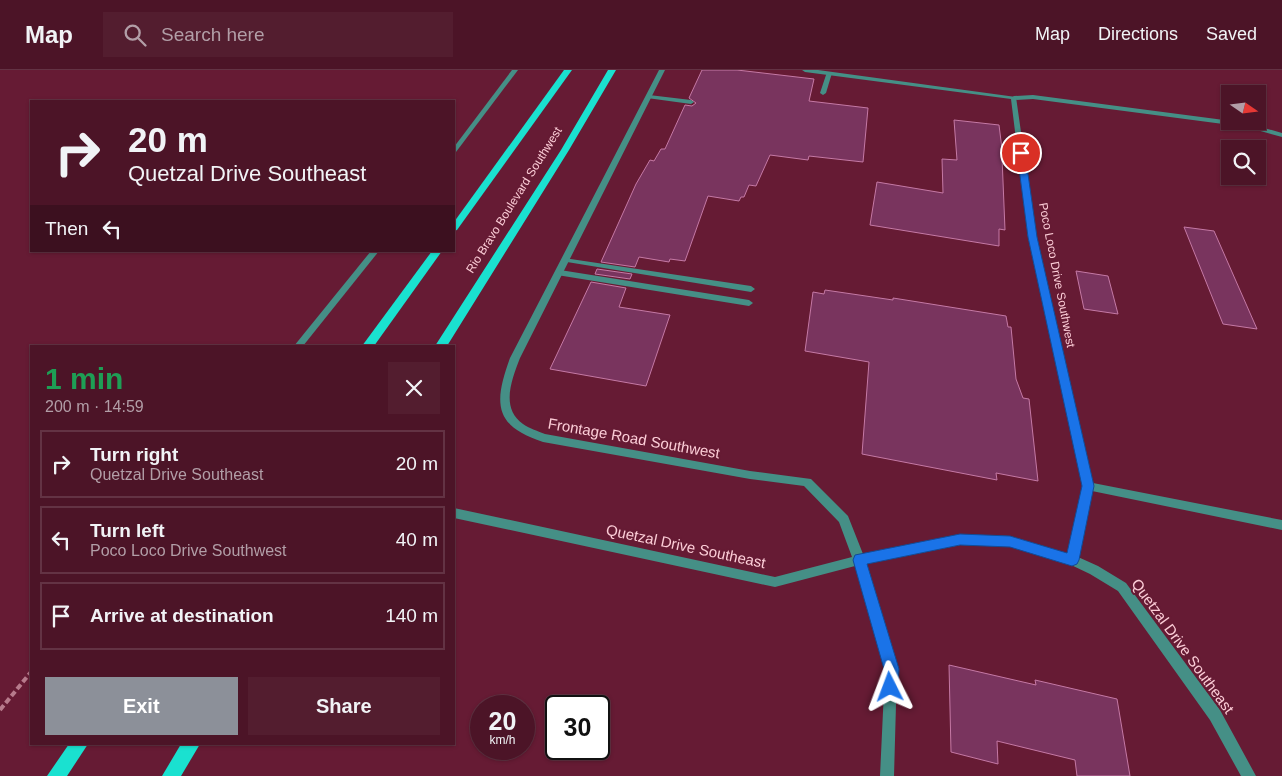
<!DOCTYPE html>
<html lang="en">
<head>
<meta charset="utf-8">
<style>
  body { margin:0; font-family:Helvetica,sans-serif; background:#531d2f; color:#f1f3f6; height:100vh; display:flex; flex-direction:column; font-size:19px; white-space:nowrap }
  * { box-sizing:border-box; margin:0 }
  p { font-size:16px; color:#b29ea7 }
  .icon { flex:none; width:28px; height:28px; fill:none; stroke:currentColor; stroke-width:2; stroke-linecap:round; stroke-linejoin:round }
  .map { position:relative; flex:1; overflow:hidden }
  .details { position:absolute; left:30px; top:275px; width:425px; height:400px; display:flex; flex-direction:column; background:#4c1427; border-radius:0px; box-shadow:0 1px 4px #0004,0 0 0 1px #633344 }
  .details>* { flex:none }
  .top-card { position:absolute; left:30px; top:30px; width:425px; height:152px; border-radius:0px; box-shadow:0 1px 4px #0004,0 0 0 1px #633344; background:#4c1427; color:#f1f3f6; overflow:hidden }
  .needle { width:32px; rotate:104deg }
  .controls { position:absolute; left:1221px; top:15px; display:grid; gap:10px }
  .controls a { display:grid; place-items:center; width:45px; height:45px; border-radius:0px; background:#4c1427; box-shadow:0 1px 4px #0004,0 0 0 1px #633344; font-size:25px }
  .speed { position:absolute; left:470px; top:625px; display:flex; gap:10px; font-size:25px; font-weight:700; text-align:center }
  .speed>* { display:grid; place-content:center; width:65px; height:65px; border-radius:50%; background:#4c1427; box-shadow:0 1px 4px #0004,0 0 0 1px #633344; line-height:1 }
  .speed small { font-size:12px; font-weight:400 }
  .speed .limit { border:2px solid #111; border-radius:8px; background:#fff; color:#111 }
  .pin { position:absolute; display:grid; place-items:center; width:42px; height:42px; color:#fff; margin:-21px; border:2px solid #fff; border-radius:50%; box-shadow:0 1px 5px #0007 }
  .me { position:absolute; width:55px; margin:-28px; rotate:357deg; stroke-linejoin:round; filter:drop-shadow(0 0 4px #0008) }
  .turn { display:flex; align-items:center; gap:18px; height:105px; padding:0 15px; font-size:22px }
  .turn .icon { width:65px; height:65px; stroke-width:2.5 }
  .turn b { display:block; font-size:35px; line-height:42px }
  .then { display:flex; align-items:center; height:48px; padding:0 15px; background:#0003; gap:10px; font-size:19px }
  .round { display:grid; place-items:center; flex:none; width:52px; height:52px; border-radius:0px; background:#531d2f }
  .headline { display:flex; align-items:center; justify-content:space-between; height:85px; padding:0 15px }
  h1 { font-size:30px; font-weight:800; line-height:38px; color:#1e9e55 }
  .primary-button { display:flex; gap:10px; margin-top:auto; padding:10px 15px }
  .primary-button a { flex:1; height:58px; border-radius:0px; background:#8c9099; color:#fff; font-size:20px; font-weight:800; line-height:58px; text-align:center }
  .primary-button a+a { background:#531d2f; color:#f1f3f6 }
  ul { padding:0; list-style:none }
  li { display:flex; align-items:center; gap:15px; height:68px; margin:0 10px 8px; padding:0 5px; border:2px solid #633344; border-radius:0px }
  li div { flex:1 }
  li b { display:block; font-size:19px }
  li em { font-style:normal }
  header { display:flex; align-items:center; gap:30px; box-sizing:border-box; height:70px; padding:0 25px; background:#4c1427; border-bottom:1px solid #633344 }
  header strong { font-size:24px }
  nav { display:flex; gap:28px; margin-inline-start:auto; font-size:18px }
  .search { width:350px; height:45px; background:#531d2f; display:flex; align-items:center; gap:12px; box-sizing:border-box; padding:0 18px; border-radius:0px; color:#b29ea7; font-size:19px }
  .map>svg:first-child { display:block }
  .building { fill:#79345e; stroke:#c579a5 }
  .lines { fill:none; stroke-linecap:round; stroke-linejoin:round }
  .path { stroke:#b77b8c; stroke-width:4; stroke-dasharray:6 3; stroke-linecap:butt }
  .service { fill:#458f86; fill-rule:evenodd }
  .minor { fill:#458f86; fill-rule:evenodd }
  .primary { fill:#1ae1d0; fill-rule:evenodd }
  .route { fill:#1a73e8; stroke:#114b97 }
  .labels { text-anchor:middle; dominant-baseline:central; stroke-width:4; stroke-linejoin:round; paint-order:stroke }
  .far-street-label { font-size:12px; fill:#fccdd7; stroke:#661b34 }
  .street-label { font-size:15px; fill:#fccdd7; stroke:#661b34 }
</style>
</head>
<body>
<header>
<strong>Map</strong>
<div class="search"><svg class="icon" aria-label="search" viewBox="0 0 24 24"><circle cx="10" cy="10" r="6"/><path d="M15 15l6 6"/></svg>Search here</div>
<nav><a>Map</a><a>Directions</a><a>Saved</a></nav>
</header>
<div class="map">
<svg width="1282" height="706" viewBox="0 0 1282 706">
  <rect width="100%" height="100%" fill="#661b34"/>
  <g class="building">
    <path d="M702 0H737L814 9 809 31 868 38 863 92 809 86 808 90 770 85 756 116 749 115 744 127H741L739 131 708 126 685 191 670 189 669 192 639 187 635 197 601 192 636 114 650 90 654 91 661 79H665L685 35 692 36 696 33 689 28Z"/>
    <path d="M954 50 999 55 1003 87H1002L1005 160 999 159V176L870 155 877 112 943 123 942 89 957 90Z"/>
    <path d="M1184 157 1214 161 1257 259 1223 254Z"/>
    <path d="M597 199 632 204 630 209 595 204Z"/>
    <path d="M1076 201 1108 206 1118 244 1084 239Z"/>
    <path d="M591 212 626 218 619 237 670 245 646 316 550 299Z"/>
    <path d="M825 220 893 230V228L1006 246 1008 257H1011L1016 309 1023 328 1029 329 1038 411 996 403 997 410 862 384 869 292 805 281 813 222 824 224Z"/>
    <path d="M949 595 1036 615 1035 610 1117 629 1130 706H1077L1075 690 997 671 998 694 951 682Z"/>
  </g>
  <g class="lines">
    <path class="path" d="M0 640 31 602"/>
    <g class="service">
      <path d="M827 2 832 3 826 23 823 25 820 23Z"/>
      <path d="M649 25 691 30 694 32 691 34 647 28 646 27Z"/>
      <path d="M1033 25 1247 53 1282 63V67L1246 57 1033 29 1014 30 1011 28 1014 26Z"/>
      <path d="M564 188 751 216 755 219 751 222 567 192H564Z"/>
      <path d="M560 200 749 230 753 233 749 236 557 205 556 203Z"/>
    </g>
    <g class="minor">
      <path d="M512 0H518L456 82 454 83V77Z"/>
      <path d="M659 0H665L520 288C512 309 500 338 523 354 530 359 538 361 545 364L750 401 811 409 848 446 863 484 960 465 1010 466 1068 484 1083 416 1028 167 1011 29 805 2 802 0H818L1016 27 1036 167 1093 413 1282 450V460L1092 421 1078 487 1098 496 1126 513 1220 640 1256 706H1241L1210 650 1118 521 1090 504 1069 494 1010 476 960 475 866 494 897 599 894 706H880L885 599 855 496 775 517 454 448V438L775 507 852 487 839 452 804 416 750 409 543 372C493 356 494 332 510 288Z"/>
      <path d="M371 181H379L303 276H294Z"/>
    </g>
    <g class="primary">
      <path d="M564 0H572L457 160 454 161V152Z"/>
      <path d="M608 0H616L569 80 447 276H435L561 80Z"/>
      <path d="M432 181H442L374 276H362Z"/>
      <path d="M69 674H88L67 706H47Z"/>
      <path d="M181 674H200L181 706H162Z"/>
    </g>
  </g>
  <path class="route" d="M1021 80 1025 83 1037 167 1094 416 1079 490 1077 494 1072 496 1010 477 960 475 867 494 899 599 898 617 896 622 890 624 885 622 883 617 884 599 853 490 855 485 960 464 1010 466 1067 483 1082 416 1028 167 1017 83Z"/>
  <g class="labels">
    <g class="far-street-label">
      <text transform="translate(514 130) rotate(-58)">Rio Bravo Boulevard Southwest</text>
      <text transform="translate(1057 205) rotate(79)">Poco Loco Drive Southwest</text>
    </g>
    <g class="street-label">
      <text transform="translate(634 368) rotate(10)">Frontage Road Southwest</text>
      <text transform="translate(686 476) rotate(12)">Quetzal Drive Southeast</text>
      <text transform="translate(1183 576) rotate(54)">Quetzal Drive Southeast</text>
    </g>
  </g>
</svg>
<div class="controls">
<a><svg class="needle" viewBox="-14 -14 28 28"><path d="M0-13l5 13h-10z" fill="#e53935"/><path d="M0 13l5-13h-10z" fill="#b29ea7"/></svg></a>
<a><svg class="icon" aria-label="search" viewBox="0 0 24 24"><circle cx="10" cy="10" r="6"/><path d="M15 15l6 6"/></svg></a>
</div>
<div class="speed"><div>20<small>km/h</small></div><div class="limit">30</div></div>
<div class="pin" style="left:1021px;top:83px;background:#d93025"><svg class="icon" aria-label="arrive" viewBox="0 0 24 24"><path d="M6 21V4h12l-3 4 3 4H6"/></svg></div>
<svg class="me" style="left:890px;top:617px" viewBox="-20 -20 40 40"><path d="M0-17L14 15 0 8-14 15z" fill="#1a73e8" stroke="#fff" stroke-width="4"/></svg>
<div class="top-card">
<div class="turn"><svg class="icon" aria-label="right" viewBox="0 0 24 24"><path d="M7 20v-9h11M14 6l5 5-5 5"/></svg><div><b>20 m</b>Quetzal Drive Southeast</div></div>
<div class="then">Then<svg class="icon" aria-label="left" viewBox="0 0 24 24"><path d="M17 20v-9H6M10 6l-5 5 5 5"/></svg></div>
</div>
<section class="details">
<div class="headline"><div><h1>1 min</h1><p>200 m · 14:59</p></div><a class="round"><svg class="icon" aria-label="close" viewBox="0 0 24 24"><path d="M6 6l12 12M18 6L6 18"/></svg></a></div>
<ul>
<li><svg class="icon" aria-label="right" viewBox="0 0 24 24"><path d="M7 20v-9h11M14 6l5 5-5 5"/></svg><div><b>Turn right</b><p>Quetzal Drive Southeast</p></div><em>20 m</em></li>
<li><svg class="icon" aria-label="left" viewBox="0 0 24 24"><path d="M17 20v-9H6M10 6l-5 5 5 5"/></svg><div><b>Turn left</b><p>Poco Loco Drive Southwest</p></div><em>40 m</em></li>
<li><svg class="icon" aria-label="arrive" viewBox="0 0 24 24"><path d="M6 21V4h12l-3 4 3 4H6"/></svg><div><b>Arrive at destination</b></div><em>140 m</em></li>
</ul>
<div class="primary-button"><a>Exit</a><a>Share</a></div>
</section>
</div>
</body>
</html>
